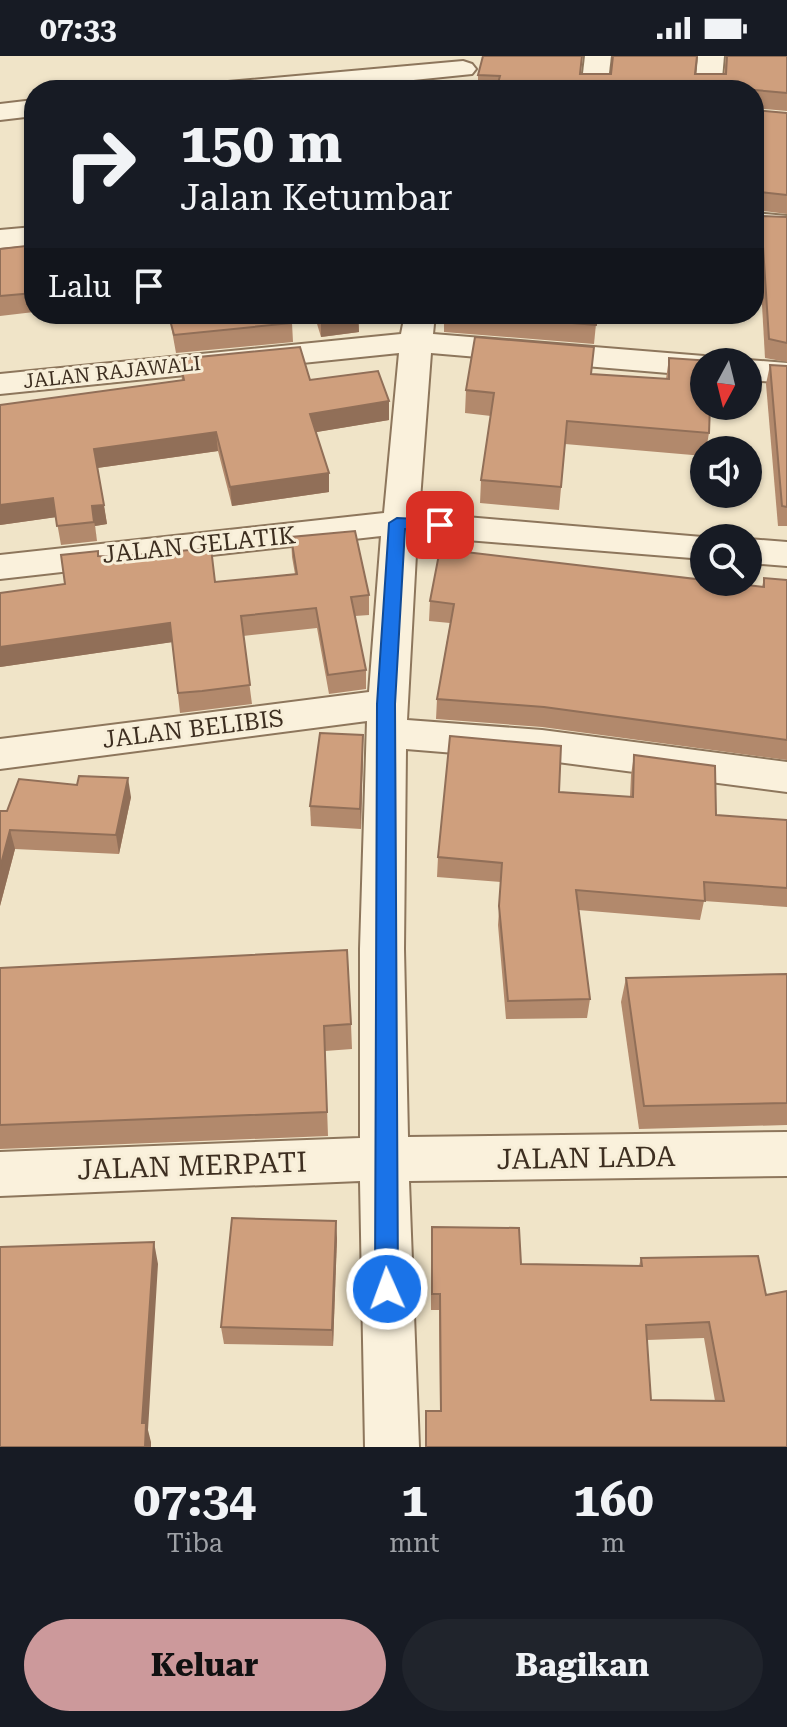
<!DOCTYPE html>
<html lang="id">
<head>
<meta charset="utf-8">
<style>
  body { margin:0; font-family:"Roboto Serif",serif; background:#20242c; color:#f1f3f6; height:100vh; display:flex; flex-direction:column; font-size:30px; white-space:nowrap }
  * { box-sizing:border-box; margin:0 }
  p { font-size:26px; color:#9ea1a6 }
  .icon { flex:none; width:44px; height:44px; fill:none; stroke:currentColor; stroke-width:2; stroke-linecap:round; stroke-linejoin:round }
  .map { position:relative; height:1391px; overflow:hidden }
  .panel { display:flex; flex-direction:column; background:#171b24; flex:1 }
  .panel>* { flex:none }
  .guide { position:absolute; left:24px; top:24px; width:740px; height:244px; border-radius:32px; box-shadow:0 2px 6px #0004; background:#171b24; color:#f1f3f6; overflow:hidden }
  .needle { width:52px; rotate:187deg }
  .buttons { position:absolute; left:690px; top:292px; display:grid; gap:16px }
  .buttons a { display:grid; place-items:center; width:72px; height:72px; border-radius:50%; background:#171b24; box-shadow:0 2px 6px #0004; font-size:40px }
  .pin { position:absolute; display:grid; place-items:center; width:68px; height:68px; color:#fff; margin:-34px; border-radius:16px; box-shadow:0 4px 12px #0006 }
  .me { position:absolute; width:88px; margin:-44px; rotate:358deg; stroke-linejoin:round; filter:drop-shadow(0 0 6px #0008) }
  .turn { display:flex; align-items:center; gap:28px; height:168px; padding:0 24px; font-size:36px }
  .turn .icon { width:104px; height:104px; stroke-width:2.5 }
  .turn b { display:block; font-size:56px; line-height:68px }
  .then { display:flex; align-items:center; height:76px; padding:0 24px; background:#0003; gap:16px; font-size:30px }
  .eta { display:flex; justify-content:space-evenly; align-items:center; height:136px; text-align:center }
  .eta b { font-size:48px; font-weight:700; line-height:56px }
  .action { display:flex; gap:16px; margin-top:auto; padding:16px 24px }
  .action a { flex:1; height:92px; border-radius:48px; background:#cc999b; color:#111; font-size:32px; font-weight:700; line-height:92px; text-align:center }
  .action a+a { background:#20242c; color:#f1f3f6 }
  .status { display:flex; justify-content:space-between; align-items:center; height:56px; padding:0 40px; background:#171b24; direction:ltr }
  .status svg { height:22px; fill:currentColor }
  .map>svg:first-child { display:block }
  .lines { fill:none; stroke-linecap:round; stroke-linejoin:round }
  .minor-casing { stroke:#8d765c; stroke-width:4 }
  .minor { fill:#faf1dc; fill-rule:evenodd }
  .wall { fill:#b2896c; fill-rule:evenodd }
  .shaded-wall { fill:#916f58 }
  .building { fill:#cf9f7d; stroke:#916f58; stroke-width:2; fill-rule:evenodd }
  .route { fill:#1a73e8; stroke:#114b97; stroke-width:2 }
  .labels { text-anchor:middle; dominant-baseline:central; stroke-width:6; stroke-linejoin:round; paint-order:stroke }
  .far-street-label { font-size:20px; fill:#3d2e20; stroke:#f7eed8 }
  .street-label { font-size:24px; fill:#3d2e20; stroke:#f7eed8 }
  .near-street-label { font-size:28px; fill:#3d2e20; stroke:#f7eed8 }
</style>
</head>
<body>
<div class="status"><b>07:33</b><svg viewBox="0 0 49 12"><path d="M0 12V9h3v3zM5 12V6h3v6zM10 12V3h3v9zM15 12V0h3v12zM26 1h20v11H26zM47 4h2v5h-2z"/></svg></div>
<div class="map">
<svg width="787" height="1391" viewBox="0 0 787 1391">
  <rect width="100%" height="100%" fill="#f0e4c8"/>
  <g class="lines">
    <defs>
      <g id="minor">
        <path d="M585 0H611L607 34H581Z"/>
        <path d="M698 0H724L721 34H695Z"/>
        <path d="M463 5 472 8 476 13 472 18 316 34H215L219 28 228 26Z"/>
        <path d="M34 44V60L0 64V48Z"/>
        <path d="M754 157 787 160V178L754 175Z"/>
        <path d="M34 171V189L0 192V174Z"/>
        <path d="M405 258H435L433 278 704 300 717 306H704V320L431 297 419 457 714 482H704V503L417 480 407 664 542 674 787 706V736L542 704 406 693 404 893 408 1081 787 1076V1120L409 1125 419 1391H365L360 1125 0 1140V1096L360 1082V893L367 665 0 713V683L369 636 381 480 0 523V499L384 457 399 297 0 338V318L401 278Z"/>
        <path d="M748 304 787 307V327L748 324V306H741Z"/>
        <path d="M748 483 787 486V510L748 507Z"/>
      </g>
    </defs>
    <use href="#minor" class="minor-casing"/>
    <use href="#minor" class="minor"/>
  </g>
  <g class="wall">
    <path d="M726 0H787V55L755 52V54L787 57V158L757 154 756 139H754V34H478V19L724 18Z"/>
    <path d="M761 160 787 161V306L765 302 758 178Z"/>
    <path d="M34 189V256L0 260V193Z"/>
    <path d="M172 258H289L292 267 293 286 176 297 170 264 174 263Z"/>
    <path d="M314 258H358L359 276 321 281Z"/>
    <path d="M444 258H597L594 288 444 276Z"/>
    <path d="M669 302 709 377 706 394H704V400L565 388 559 454 480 447 481 424 491 360 465 357 466 334 591 318 666 323Z"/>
    <path d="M179 303 310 324 389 345V364L316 376 329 436 232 450 218 395 97 412 107 468 95 470 97 485 61 489 56 461 0 469V349L182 324Z"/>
    <path d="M770 309 787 310V470H778L766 328Z"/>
    <path d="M291 481 369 539V559L355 560 366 614V633L329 638 317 572 243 580 252 648 180 657 172 586 0 611V537L65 528 98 500 215 526 295 518 292 501Z"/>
    <path d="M764 522 787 524V704L542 671 436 663 437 643 450 567 429 565 430 545 762 531Z"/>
    <path d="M363 679 361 773 311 770 310 750Z"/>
    <path d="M634 699 716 759 787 764V851L704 845 700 864 578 854 590 943 587 962 506 963 498 869 501 826 437 821 438 801 559 736 630 741 631 719Z"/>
    <path d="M131 741 119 798 15 793 0 850V755H7Z"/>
    <path d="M0 912 351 968 352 993 325 995 328 1080 0 1093Z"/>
    <path d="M787 918V1069L639 1073 621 946 626 922Z"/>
    <path d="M337 1182 333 1290 224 1288 221 1271Z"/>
    <path d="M431 1187 521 1208 639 1210 641 1202 758 1200 787 1391 440 1355 439 1254H431ZM704 1282 715 1345 651 1344 647 1284Z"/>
  </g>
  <g class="shaded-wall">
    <path d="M358 258 359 276 321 281V263Z"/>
    <path d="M389 345V364L311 377 310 358Z"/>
    <path d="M216 376 218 395 97 412 94 393Z"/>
    <path d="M329 417V436L232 450 230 431Z"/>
    <path d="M53 442 57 461 0 469V449Z"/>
    <path d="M104 449 107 468 95 470 97 485 92 450Z"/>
    <path d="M170 567 173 586 0 611V591Z"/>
    <path d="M363 679V699L361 773 360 753Z"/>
    <path d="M128 722 131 741 119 798 116 779Z"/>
    <path d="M10 774 15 793 0 850V812Z"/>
    <path d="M336 1165 337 1182 333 1290 332 1274Z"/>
    <path d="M154 1186 158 1208 148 1374 151 1386V1391H145L142 1367Z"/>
  </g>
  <g class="building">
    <path d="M483 0H582L580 18H611L613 0H697L695 18H726L727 0H787V37L755 34V54L787 57V139L760 136 759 121H754V34H496L500 20 478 19Z"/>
    <path d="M761 160 787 161V287L769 283Z"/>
    <path d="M34 189V237L0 240V193Z"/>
    <path d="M174 258H289L292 267 174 279 170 264 176 263Z"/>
    <path d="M319 258H358L321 263Z"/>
    <path d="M457 258H597L596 269Z"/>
    <path d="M475 281 594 291 591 318 669 323V302L712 305 704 306V350H710L709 377 567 365 561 431 481 424 494 337 466 334Z"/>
    <path d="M300 291 310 324 378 315 389 345 310 358 329 417 230 431 216 376 94 393 104 449 92 450 94 466 57 470 53 442 0 449V349L184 324 179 303Z"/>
    <path d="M770 309 787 310V451L782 450Z"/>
    <path d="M355 475 369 539 351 541 366 614 328 619 316 552 241 560 250 629 202 635 178 637 170 567 0 591V537L65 528 61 499 98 495V500L114 501 211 492 215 526 297 518 291 481Z"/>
    <path d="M440 493 704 524V526H721L764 531V522L787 524V684L544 651 437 643 454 548 430 545Z"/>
    <path d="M320 677 363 679 360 753 310 750Z"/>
    <path d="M450 680 561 690 559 736 633 741 634 699 715 710 716 759 787 764V832L704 826 705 845 576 834 590 943 508 945 499 850 502 807 438 801Z"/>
    <path d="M79 720 128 722 116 779 10 774 0 812V755H7L19 723 77 729Z"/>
    <path d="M347 894 351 968 324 970 327 1056 0 1069V912Z"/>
    <path d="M787 918V1047L644 1050 626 922Z"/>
    <path d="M232 1162 336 1165 332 1274 221 1271Z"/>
    <path d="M432 1171 519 1172 521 1208 642 1210 641 1202 758 1200 766 1239 787 1235V1391H426V1355H441L440 1238H432ZM709 1266 724 1345 651 1344 646 1269Z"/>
    <path d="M154 1186 142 1367H146L145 1391H0V1191Z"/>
  </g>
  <path class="route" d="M397 462 440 464 448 469 440 474 405 473 395 648 398 1233 395 1240 387 1244 379 1240 375 1233 377 648 389 467Z"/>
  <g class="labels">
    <g class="far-street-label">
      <text transform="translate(112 316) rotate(-6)">JALAN RAJAWALI</text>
    </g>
    <g class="street-label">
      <text transform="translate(199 489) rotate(-6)">JALAN GELATIK</text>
      <text transform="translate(193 673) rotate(-7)">JALAN BELIBIS</text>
    </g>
    <g class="near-street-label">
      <text transform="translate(586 1102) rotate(-1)">JALAN LADA</text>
      <text transform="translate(192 1110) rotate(-2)">JALAN MERPATI</text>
    </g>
  </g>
</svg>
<div class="buttons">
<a><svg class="needle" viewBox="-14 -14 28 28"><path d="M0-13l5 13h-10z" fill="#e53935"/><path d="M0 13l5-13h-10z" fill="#9ea1a6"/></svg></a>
<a><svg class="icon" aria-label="sound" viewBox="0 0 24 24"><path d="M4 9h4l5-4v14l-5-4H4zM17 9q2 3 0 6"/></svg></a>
<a><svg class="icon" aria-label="search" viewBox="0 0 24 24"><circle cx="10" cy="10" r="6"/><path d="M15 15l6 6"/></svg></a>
</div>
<div class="pin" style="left:440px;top:469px;background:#d93025"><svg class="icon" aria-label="arrive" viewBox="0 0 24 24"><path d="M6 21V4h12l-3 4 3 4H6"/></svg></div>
<svg class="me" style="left:387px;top:1233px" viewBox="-20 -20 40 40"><circle r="17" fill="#1a73e8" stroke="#fff" stroke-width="3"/><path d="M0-11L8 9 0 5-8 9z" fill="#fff"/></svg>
<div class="guide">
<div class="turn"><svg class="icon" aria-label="right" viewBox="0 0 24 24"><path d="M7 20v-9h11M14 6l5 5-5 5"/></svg><div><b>150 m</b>Jalan Ketumbar</div></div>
<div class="then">Lalu<svg class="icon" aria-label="arrive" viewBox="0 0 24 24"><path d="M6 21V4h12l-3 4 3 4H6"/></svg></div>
</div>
</div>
<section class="panel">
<div class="eta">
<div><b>07:34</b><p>Tiba</p></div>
<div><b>1</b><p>mnt</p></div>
<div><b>160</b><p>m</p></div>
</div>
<div class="action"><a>Keluar</a><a>Bagikan</a></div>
</section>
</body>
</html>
